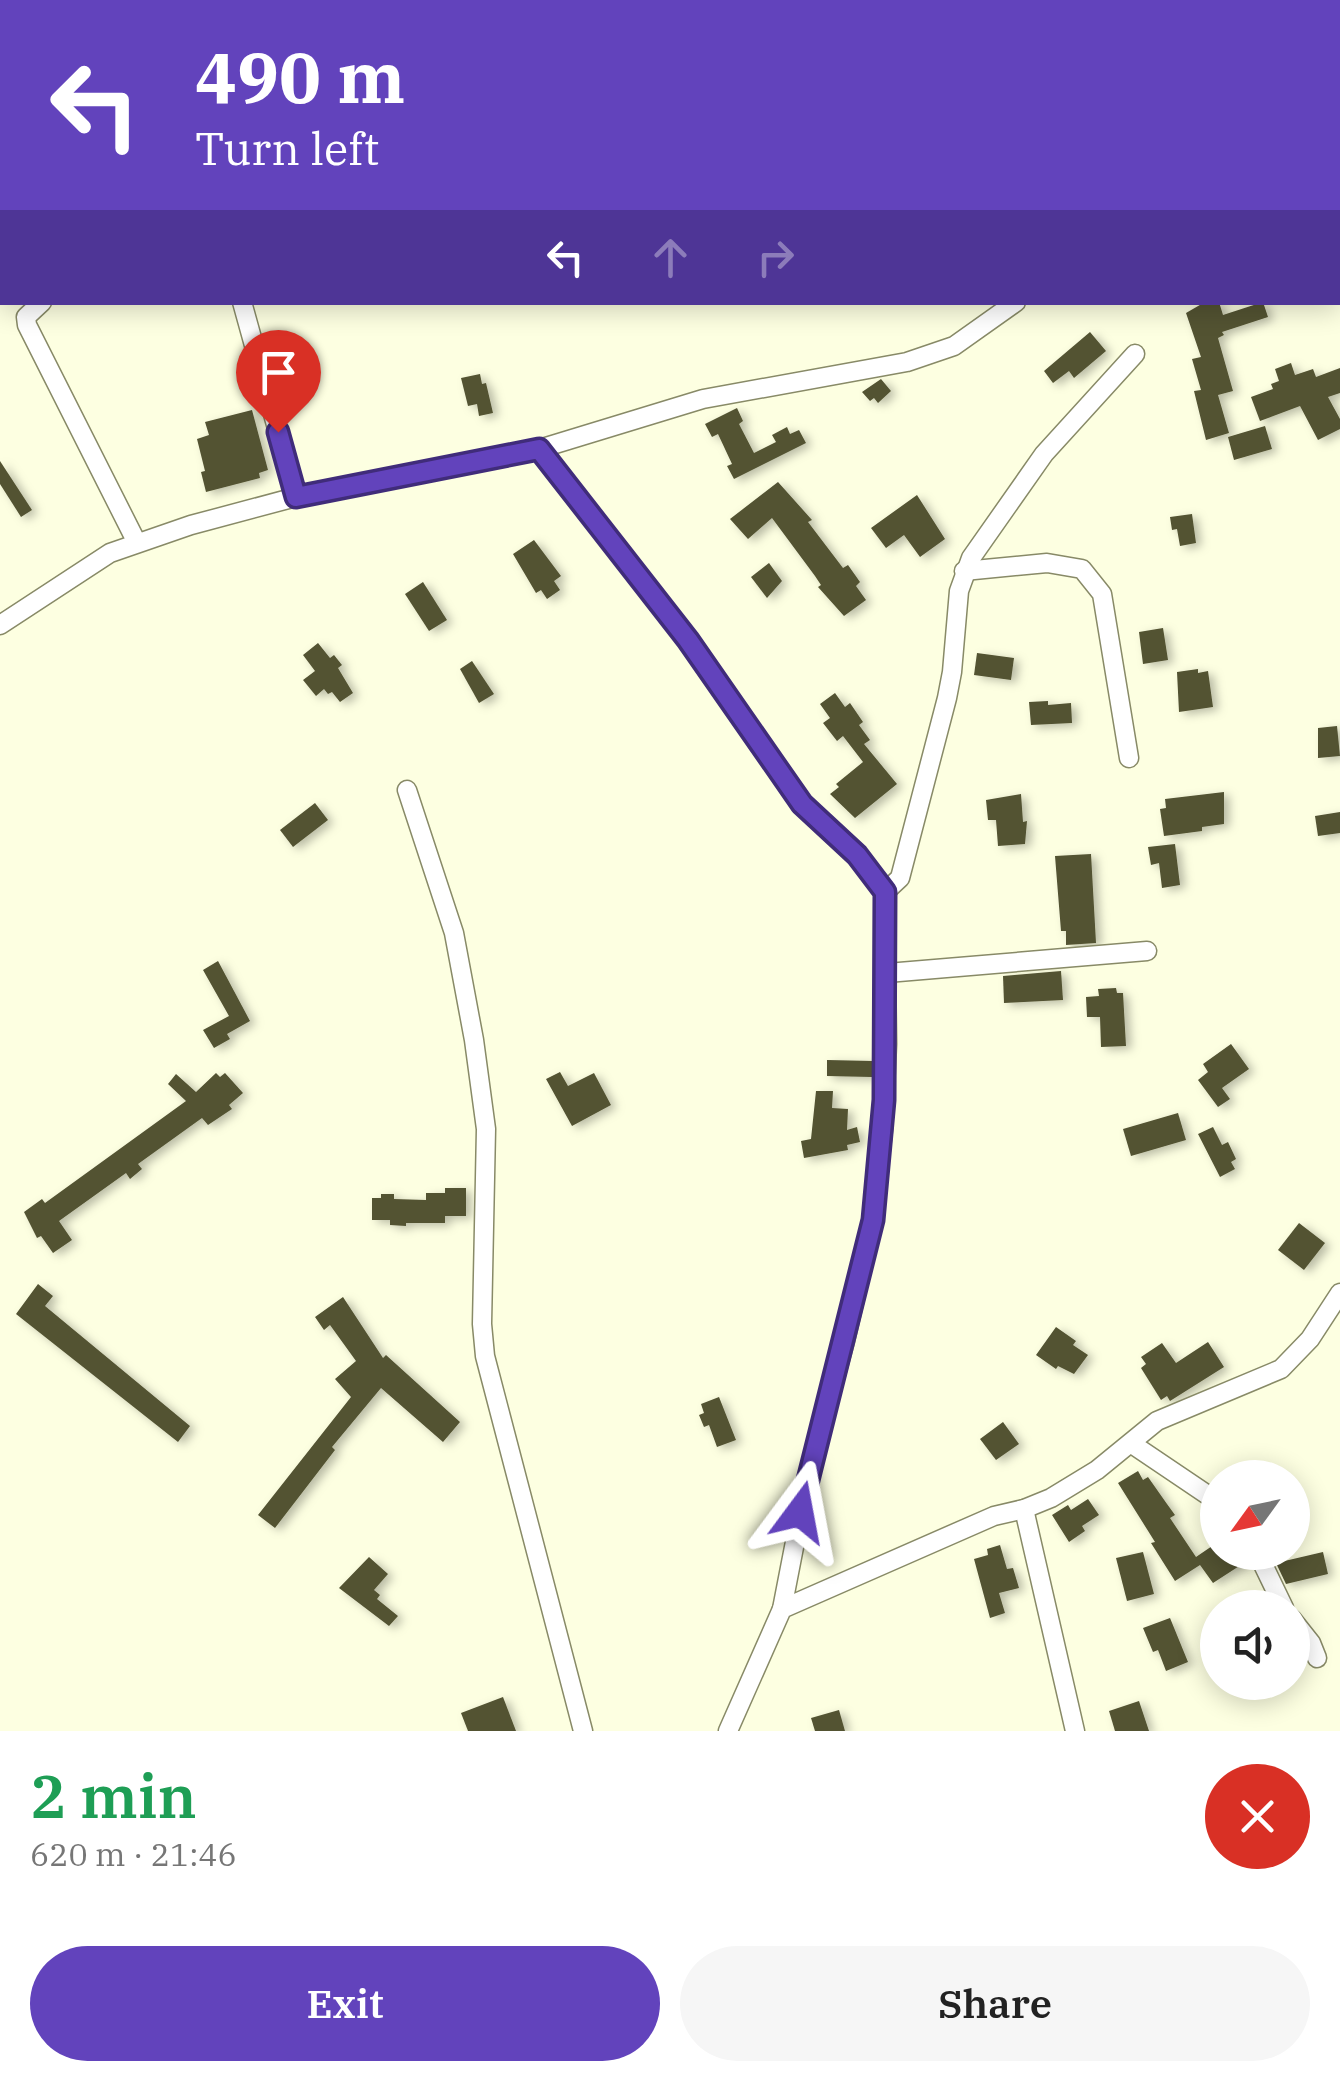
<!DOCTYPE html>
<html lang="en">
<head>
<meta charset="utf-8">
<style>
  body { margin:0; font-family:"IBM Plex Serif",serif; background:#f6f6f6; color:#222; height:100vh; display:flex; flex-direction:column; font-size:38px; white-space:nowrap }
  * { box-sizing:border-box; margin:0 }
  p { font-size:32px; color:#767676 }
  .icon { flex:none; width:55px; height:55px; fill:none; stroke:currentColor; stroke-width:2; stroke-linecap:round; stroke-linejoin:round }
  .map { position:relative; height:1731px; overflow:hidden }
  .sheet { display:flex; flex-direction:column; background:#fff; flex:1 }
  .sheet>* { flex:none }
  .top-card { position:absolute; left:0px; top:0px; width:1340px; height:305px; box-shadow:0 5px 25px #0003; background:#6243bc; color:#fff; overflow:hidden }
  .needle { width:65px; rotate:237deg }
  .buttons { position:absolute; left:1200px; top:1460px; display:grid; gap:20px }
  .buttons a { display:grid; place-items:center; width:110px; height:110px; border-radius:50%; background:#fff; box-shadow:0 5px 25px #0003; font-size:50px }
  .pin { position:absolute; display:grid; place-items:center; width:85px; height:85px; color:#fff; margin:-102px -42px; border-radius:50% 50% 50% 0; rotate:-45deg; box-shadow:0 0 10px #0007 }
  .pin .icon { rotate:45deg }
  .me { position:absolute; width:110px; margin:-55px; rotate:13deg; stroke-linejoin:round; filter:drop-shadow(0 0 8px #0008) }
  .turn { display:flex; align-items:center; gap:35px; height:210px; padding:0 30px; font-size:45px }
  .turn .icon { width:130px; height:130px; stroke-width:2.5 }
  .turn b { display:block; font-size:70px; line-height:85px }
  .lanes { display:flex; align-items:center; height:95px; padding:0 30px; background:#0003; justify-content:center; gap:50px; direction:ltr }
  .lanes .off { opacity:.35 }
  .round { display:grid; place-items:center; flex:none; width:105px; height:105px; border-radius:52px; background:#f6f6f6 }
  .summary { display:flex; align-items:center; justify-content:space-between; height:170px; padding:0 30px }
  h1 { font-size:60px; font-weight:600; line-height:75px; color:#1e9e55 }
  .cta { display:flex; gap:20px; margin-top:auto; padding:20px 30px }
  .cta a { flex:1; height:115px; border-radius:60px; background:#6243bc; color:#fff; font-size:40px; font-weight:600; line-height:115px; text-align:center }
  .cta a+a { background:#f6f6f6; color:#222 }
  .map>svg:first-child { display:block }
  .building { fill:#525232; filter:url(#shadow) }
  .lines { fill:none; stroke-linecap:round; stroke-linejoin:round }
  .minor-casing { stroke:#888a67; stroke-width:21 }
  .minor { stroke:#fff; stroke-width:18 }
  .route-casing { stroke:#402c7a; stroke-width:25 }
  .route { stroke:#6243bc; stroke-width:18 }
</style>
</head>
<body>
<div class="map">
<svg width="1340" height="1731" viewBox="0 0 1340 1731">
  <defs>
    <filter id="shadow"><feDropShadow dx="5.5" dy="3" stdDeviation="5" flood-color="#0004"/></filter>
  </defs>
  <rect width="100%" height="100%" fill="#fdffe1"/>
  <g class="building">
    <path d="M1205 302H1219L1223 315 1263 302 1268 317 1222 332 1224 335 1218 338 1233 391 1218 395 1229 433 1206 440 1194 391 1201 390 1192 359 1201 357 1186 313Z"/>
    <path d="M1090 332 1106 351 1074 378 1069 371 1053 383 1044 371Z"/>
    <path d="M1291 363 1295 375 1313 369 1316 377 1340 368V393L1328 397 1340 419V429L1318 440 1300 406 1260 421 1251 397 1273 389 1271 384 1279 381 1275 369Z"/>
    <path d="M480 374 482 384 486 383 493 413 479 416 477 404 468 406 461 378Z"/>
    <path d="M881 379 891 391 878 403 874 398 870 401 862 392Z"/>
    <path d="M737 408 743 421 739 424 754 453 776 442 772 435 787 427 790 434 799 430 806 443 734 479 727 466 732 464 718 434 712 437 705 424Z"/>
    <path d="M252 410 268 470 259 473 260 478 206 492 201 472 205 471 197 439 209 435 205 422Z"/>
    <path d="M1265 426 1272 449 1234 460 1228 437Z"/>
    <path d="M0 461 32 510 21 517 0 484Z"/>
    <path d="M778 482 812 520 808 522 843 568 848 565 860 582 856 586 866 600 844 616 818 587 821 585 815 576 772 518 748 539 730 519Z"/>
    <path d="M917 495 945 539 920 557 904 535 886 548 871 528Z"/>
    <path d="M1192 514 1196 543 1180 546 1177 529 1172 530 1170 517Z"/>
    <path d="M534 540 561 576 554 581 560 590 547 599 541 590 536 593 513 554Z"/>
    <path d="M769 563 782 581 767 598 751 577Z"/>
    <path d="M423 582 447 620 429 631 405 594Z"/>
    <path d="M1163 628 1168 660 1143 664 1139 632Z"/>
    <path d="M318 643 330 658 334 655 342 665 338 668 353 693 340 702 332 692 328 694 324 689 316 696 303 680 315 671 303 655Z"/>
    <path d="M977 653 1014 658 1011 680 974 675Z"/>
    <path d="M472 661 494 694 479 703 460 669Z"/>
    <path d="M1198 669V673L1208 671 1213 707 1179 712 1177 672Z"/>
    <path d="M835 693 845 707 850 703 863 722 859 725 870 740 864 744 897 784 855 818 830 794 839 787 836 784 863 762 843 736 837 741 823 723 830 718 820 704Z"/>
    <path d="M1048 701V705L1071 703 1072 723 1031 725 1029 702Z"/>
    <path d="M1337 726 1340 756 1318 758V728Z"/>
    <path d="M1224 792V824L1202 827V831L1164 836 1160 809 1166 808 1165 799Z"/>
    <path d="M1021 794 1023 822 1027 821 1025 844 998 846 996 820H988L986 800Z"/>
    <path d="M315 803 328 820 293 847 280 830Z"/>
    <path d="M1340 812V833L1318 836 1315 816Z"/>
    <path d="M1175 844 1180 885 1162 888 1159 863 1151 865 1148 847Z"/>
    <path d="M1091 854 1096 943 1066 945V931H1061L1055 856Z"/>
    <path d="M218 961 250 1021 227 1034 230 1039 214 1048 203 1030 229 1016 203 970Z"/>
    <path d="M1061 971 1063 1000 1004 1003 1003 976Z"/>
    <path d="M1116 988 1117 993H1123L1126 1046 1101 1047 1100 1017H1087L1086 997 1099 996 1098 989Z"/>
    <path d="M1231 1044 1249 1069 1222 1088 1230 1099 1218 1107 1198 1080 1208 1072 1203 1064Z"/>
    <path d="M827 1060 873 1061 872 1077 827 1076Z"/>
    <path d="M560 1072 568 1086 594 1073 611 1105 572 1126 546 1079Z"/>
    <path d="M216 1073 220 1077 225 1073 243 1093 229 1105 232 1109 208 1125 202 1118 138 1164 142 1169 130 1179 126 1173 59 1221 72 1240 53 1253 41 1236 37 1238 24 1212 42 1199 45 1203 186 1101 168 1084 176 1074 196 1092Z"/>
    <path d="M816 1091H833L832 1108 848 1109 847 1130 857 1127 860 1142 847 1145 848 1150 804 1158 801 1141 811 1139Z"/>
    <path d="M1178 1113 1186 1140 1131 1156 1123 1129Z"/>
    <path d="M1213 1127 1222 1145 1228 1142 1236 1159 1231 1162 1235 1169 1220 1177 1198 1134Z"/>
    <path d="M445 1188H466V1216H445V1223H406V1226L390 1225V1220H372V1198H381V1194H394V1199L426 1200V1193H445Z"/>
    <path d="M1299 1223 1325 1243 1304 1270 1278 1250Z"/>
    <path d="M38 1284 53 1296 45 1306 190 1426 178 1442 16 1314Z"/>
    <path d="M343 1297 383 1358 386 1355 460 1422 443 1442 381 1388 332 1447 335 1450 275 1528 258 1515 351 1397 335 1379 356 1361 330 1325 324 1330 315 1317Z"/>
    <path d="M1056 1327 1076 1341 1073 1345 1088 1355 1074 1374 1058 1366 1056 1369 1036 1355Z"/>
    <path d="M1208 1342 1224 1367 1170 1401 1167 1396 1161 1400 1141 1368 1146 1364 1141 1357 1162 1343 1176 1363Z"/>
    <path d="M719 1397 736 1440 717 1447 709 1425 704 1427 699 1415 704 1413 701 1404Z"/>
    <path d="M1003 1422 1019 1444 996 1460 980 1439Z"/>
    <path d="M1138 1471 1143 1480 1148 1477 1167 1504 1175 1515 1170 1518 1196 1557 1218 1542V1552H1245L1247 1561 1213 1583 1200 1565 1175 1581 1151 1543 1155 1542 1118 1483Z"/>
    <path d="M1088 1499 1099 1515 1082 1526 1085 1531 1069 1542 1052 1515 1068 1505 1071 1510Z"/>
    <path d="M1000 1545 1007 1569 1013 1568 1019 1588 999 1593 1005 1613 990 1618 974 1559 988 1555 987 1549Z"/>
    <path d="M1143 1552 1154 1594 1127 1601 1116 1558Z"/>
    <path d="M1323 1552 1328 1574 1286 1584 1276 1563Z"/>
    <path d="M369 1557 388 1574 374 1590 380 1595 377 1599 398 1616 389 1626 339 1588Z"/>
    <path d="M1170 1618 1188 1662 1166 1671 1158 1650 1153 1652 1143 1628Z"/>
    <path d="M503 1697 516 1731H468L461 1713Z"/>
    <path d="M1139 1701 1149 1731H1115L1109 1711Z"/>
    <path d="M839 1710 845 1731H815L811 1718Z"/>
  </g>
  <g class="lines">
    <defs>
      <g id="minor">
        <path d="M162 0V2"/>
        <path d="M384 0 392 2"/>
        <path d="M960 0 961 2"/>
        <path d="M5 2 8 0"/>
        <path d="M1338 56 1340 53"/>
        <path d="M0 137 2 140"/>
        <path d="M1338 216 1340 215"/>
        <path d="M42 302 26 317 27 325 137 543"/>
        <path d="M242 302 296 497"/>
        <path d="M539 449 688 641 802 804 857 855 885 892 887 1044 883 1129 873 1220 845 1341 807 1480 782 1609"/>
        <path d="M964 571 1047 563 1082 569 1102 594 1129 758"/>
        <path d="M0 625 110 553 191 525 296 497 539 449 703 399 907 362 954 346 1016 302"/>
        <path d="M407 790 454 933 474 1040 486 1129 482 1324 485 1356 583 1731"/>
        <path d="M885 892 900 878 947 698 952 672 959 591 971 558 1044 454 1135 354"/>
        <path d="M887 973 1147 951"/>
        <path d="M1132 1444 1218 1502"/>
        <path d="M1024 1509 1075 1731"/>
        <path d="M1257 1552 1284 1608"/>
        <path d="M1292 1619 1311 1643 1317 1658"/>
        <path d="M728 1731 782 1609 994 1516 1024 1509 1051 1498 1097 1470 1157 1421 1281 1369 1310 1339 1340 1293"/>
      </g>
    </defs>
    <use href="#minor" class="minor-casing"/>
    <use href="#minor" class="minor"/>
  </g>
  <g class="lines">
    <defs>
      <path id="route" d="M278 432 296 497 539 449 688 640 802 804 857 855 885 892 884 1100 873 1220 800 1512"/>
    </defs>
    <use href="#route" class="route-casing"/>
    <use href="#route" class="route"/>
  </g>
</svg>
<div class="buttons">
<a><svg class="needle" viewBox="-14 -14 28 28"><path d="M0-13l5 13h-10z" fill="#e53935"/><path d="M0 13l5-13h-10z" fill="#767676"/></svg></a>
<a><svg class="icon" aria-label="sound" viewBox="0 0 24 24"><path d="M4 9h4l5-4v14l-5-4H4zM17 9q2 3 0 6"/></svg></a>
</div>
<div class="pin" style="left:278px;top:432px;background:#d93025"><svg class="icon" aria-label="arrive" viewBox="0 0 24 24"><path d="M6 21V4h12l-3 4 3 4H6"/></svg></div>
<svg class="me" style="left:800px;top:1512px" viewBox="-20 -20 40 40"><path d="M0-17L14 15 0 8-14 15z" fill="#6243bc" stroke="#fff" stroke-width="4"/></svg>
<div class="top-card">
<div class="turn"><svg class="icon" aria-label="left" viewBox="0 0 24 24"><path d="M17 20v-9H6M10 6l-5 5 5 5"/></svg><div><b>490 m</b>Turn left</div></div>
<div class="lanes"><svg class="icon" aria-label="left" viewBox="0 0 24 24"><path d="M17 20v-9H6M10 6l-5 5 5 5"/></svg><svg class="icon off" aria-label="ahead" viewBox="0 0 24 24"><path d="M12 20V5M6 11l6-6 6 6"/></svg><svg class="icon off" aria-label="right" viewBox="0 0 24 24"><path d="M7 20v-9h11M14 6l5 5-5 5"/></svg></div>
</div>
</div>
<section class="sheet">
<div class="summary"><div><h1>2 min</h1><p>620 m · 21:46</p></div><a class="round" style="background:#d93025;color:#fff"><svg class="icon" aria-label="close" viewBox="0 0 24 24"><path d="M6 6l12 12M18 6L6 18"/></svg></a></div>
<div class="cta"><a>Exit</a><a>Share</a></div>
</section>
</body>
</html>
